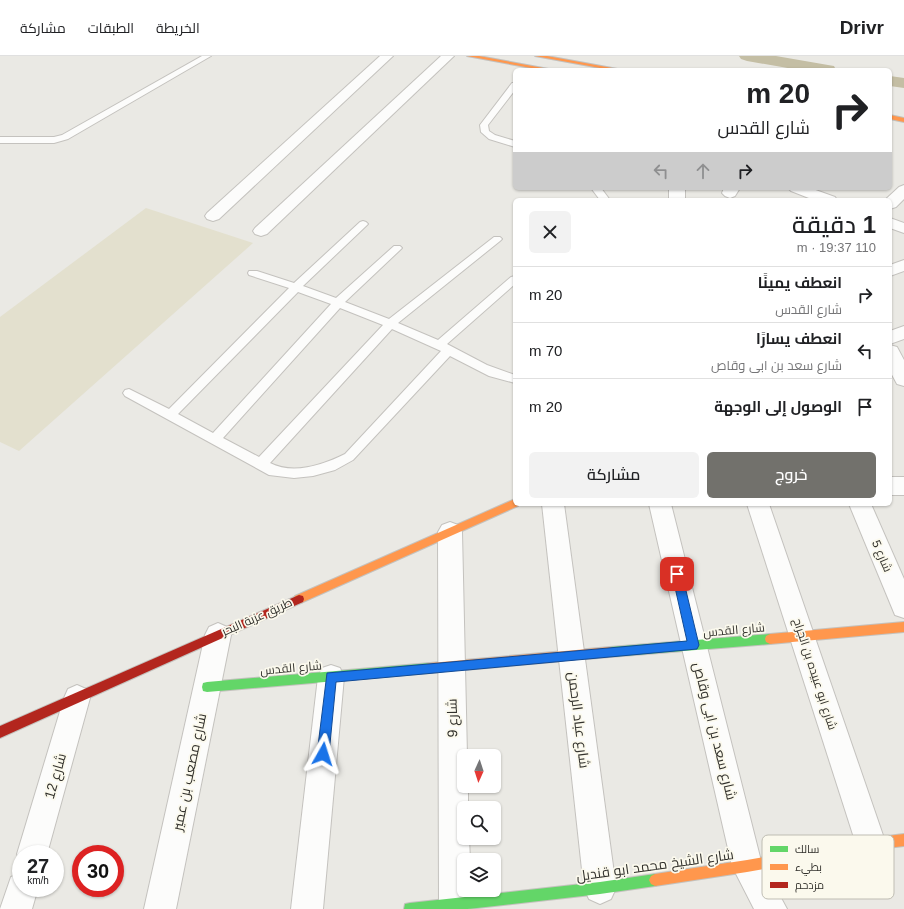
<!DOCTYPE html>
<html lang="ar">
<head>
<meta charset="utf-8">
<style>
  body { margin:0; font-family:Helvetica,Cairo,sans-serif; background:#f2f2f2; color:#202124; direction:rtl; height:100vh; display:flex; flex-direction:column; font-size:15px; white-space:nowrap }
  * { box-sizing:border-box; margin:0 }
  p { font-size:13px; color:#757577 }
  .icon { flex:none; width:22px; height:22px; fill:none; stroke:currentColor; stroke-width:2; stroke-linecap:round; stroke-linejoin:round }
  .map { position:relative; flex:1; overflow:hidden; direction:ltr }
  .panel { position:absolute; left:513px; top:142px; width:379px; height:308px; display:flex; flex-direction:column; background:#fff; border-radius:6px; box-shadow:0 1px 3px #0004; direction:rtl }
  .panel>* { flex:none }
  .top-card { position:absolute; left:513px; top:12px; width:379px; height:122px; border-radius:6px; box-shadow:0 1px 3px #0004; direction:rtl; background:#fff; color:#202124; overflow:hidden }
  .needle { width:26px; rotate:183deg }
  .fabs { position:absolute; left:457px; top:693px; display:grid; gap:8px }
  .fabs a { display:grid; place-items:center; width:44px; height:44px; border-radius:6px; background:#fff; box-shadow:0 1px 3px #0004; font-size:20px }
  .speed { position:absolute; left:12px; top:789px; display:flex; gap:8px; font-size:20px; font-weight:700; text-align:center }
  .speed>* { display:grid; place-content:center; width:52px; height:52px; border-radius:50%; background:#fff; box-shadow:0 1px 3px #0004; line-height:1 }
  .speed small { font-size:10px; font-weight:400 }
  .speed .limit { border:6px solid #d22; background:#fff; color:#111 }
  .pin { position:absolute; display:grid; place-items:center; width:34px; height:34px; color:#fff; margin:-17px; border-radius:8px; box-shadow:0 2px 6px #0006 }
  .me { position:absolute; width:44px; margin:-22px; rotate:6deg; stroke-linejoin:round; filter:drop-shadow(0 0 3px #0008) }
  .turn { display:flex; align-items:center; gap:14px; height:84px; padding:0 16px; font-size:18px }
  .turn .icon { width:52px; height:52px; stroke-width:2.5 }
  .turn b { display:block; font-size:28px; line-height:34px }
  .lanes { display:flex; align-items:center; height:38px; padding:0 16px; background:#0003; justify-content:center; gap:20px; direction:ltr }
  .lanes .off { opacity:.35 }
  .round { display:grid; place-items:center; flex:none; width:42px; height:42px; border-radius:6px; background:#f2f2f2 }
  .headline { display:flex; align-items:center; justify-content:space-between; height:68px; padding:0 16px }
  h1 { font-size:24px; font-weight:600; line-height:30px }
  .primary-button { display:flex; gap:8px; margin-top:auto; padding:8px 16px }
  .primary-button a { flex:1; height:46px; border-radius:6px; background:#72716c; color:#fff; font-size:16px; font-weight:600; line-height:46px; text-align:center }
  .primary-button a+a { background:#f2f2f2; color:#202124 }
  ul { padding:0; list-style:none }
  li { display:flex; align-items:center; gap:12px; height:56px; padding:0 16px; border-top:1px solid #e0e0e0 }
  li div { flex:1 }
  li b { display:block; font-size:15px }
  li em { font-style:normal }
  header { display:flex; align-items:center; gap:24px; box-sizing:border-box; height:56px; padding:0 20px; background:#fff; border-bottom:1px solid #e0e0e0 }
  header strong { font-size:19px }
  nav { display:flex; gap:22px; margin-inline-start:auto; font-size:14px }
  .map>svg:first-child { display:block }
  .green { fill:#e3e0ce }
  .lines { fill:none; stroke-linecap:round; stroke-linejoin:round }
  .canal { fill:#c4bea4; fill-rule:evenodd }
  .lane-casing { stroke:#c4c2be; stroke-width:2 }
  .street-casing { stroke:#c4c2be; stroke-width:2 }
  .fast-casing { stroke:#c4c2be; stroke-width:2 }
  .slow-casing { stroke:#c4c2be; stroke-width:2 }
  .jam-casing { stroke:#c4c2be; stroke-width:2 }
  .lane { fill:#fcfcfb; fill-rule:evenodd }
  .street { fill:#fcfcfb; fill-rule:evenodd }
  .fast { fill:#63d668; fill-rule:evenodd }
  .slow { fill:#ff974d; fill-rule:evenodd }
  .jam { fill:#b3261e; fill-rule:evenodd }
  .route { fill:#1a73e8; stroke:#114b97 }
  .labels { text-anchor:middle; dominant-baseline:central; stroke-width:3.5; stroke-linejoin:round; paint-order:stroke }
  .street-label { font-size:12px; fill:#32312c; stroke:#fbf9ed }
  .near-street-label { font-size:14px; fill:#32312c; stroke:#fbf9ed }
  .key { fill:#fbf9ed; stroke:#bfbdb3; stroke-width:1 }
  .key-label { font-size:11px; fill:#32312c }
</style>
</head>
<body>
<header>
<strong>Drivr</strong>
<nav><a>الخريطة</a><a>الطبقات</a><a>مشاركة</a></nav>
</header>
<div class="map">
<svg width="904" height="853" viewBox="0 0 904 853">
  <rect width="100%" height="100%" fill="#eae9e4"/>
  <path class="green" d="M146 152 253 187 19 395 0 386V261Z"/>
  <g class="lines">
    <g class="canal">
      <path d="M739 0H776L828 9 834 10 836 14H799L747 5 741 3Z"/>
      <path d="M890 20 904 22V32L890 30Z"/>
    </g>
    <defs>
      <g id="lane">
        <path d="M202 0H211L68 83 54 87H0V81H54L62 79Z"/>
        <path d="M512 27H515V34L488 69 489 75 495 79 515 85V91L489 83 481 76 480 69Z"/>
        <path d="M591 132H601L610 144H600Z"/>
        <path d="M363 165 366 166 368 168 366 170 303 230 336 242 394 190H400L402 192 400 194 345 246 389 263 494 181H500L502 183 500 185 398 267 438 284 511 221 515 220V228L447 288 487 309 515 319V327L489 320 450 300 353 404 335 414 313 420 294 422 269 419 125 340 123 337 125 334 129 333 169 353 289 232 249 219 248 217 249 215H257L294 227 360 166ZM298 236 331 248 213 377 178 358ZM340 252 383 269 259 401 223 382ZM392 273 441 295 345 398C323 409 293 419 270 407Z"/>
      </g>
      <g id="street">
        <path d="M380 0H393L219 163 213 165 207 163 205 160 207 157Z"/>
        <path d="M441 0H454L267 178 261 180 255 178 253 175 255 172Z"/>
        <path d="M904 129V143L896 151 890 153V144H885L899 131Z"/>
        <rect x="669" y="132" width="16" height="12"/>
        <path d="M724 132H740L735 140 730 142 725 140 722 137Z"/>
        <path d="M788 132H810L835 141 837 144H814L791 135Z"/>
        <path d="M890 162 904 167V177L890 172Z"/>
        <path d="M904 204V215L890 220V209Z"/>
        <path d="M904 270V283L890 288V275Z"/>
        <path d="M890 289 897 291 904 304V330L897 328 890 315Z"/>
        <rect x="890" y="421" width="14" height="18"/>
        <path d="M542 448H564L616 832 611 843 600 848 589 843 584 832Z"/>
        <path d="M649 448H671L761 805 787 853H754L732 810Z"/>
        <path d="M747 448H769L886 788 882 799 871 803 860 799 856 788Z"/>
        <path d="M849 448H871L904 523V562L895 559Z"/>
        <path d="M450 466 458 469 462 476 467 700H464V730H468V752H464V782H469L470 804H464V834H470L471 848 469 853H441L439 848 438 476 442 469Z"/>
        <path d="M218 567 227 571 231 579 176 853H144L205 579 209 571Z"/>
        <path d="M331 609 340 612 344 621 323 853H291L318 621 322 612Z"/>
        <path d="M77 629 86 633 90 642 47 798H21V808L17 798 64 642 68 633Z"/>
        <path d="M21 817V832H38L32 853H0L11 821Z"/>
      </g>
      <g id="fast">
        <path d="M770 578 774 580 775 583 774 586 770 588 610 601 606 599 605 596 606 593 610 591Z"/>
        <path d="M430 607 434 608 435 612 434 616 430 617 207 636 203 635 202 631 203 627 207 626Z"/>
        <path d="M655 818 659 820 661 824 659 828 655 830 600 838 468 853H404L405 848 410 847 600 826Z"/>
      </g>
      <g id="slow">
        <path d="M467 0H479L554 14H542Z"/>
        <path d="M535 0H547L623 14H611Z"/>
        <path d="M890 59 904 62V66L890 63Z"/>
        <path d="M515 443V448H519L518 450 303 546 299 547 295 546 294 543 295 540Z"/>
        <path d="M904 566V576L770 588 766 586 765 583 766 580 770 578Z"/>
        <path d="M610 591 614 593 615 596 614 599 610 601 430 617 426 616 425 612 426 608 430 607Z"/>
        <path d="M904 778V790L871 794 747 816 655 830 651 828 649 824 651 820 655 818 747 804 871 782Z"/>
      </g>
      <path id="jam" d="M299 539 303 540 304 543 303 546 0 682V670Z"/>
    </defs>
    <use href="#lane" class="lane-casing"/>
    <use href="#street" class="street-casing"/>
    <use href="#fast" class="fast-casing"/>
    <use href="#slow" class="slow-casing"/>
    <use href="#jam" class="jam-casing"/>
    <use href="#lane" class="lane"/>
    <use href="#street" class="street"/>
    <use href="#fast" class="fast"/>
    <use href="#slow" class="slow"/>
    <use href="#jam" class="jam"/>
  </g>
  <path class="route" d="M677 514 680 515 682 518 699 589 697 593 336 626 329 698 327 702 323 704 319 702 317 698 327 617 687 585 672 518 673 515Z"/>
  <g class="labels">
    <g class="street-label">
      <text transform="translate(882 500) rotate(67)">شارع 5</text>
      <text transform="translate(257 561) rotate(-24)">طريق عزبة البحر</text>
      <text transform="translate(734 574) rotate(-5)">شارع القدس</text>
      <text transform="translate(291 612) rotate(-5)">شارع القدس</text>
      <text transform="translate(815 618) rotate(72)">شارع ابو عبيده بن الجراح</text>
    </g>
    <g class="near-street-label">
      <text transform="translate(452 662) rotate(-91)">شارع 9</text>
      <text transform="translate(579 664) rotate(83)">شارع عباد الرحمن</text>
      <text transform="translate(715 675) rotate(76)">شارع سعد بن ابى وقاص</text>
      <text transform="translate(189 716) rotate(-78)">شارع مصعب بن عمير</text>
      <text transform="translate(55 720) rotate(-74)">شارع 12</text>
      <text transform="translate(655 809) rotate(-8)">شارع الشيخ محمد ابو قنديل</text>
    </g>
  </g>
  <rect x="762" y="779" width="132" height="64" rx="6" class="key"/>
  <rect x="770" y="790" width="18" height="6" fill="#63d668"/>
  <rect x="770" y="808" width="18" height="6" fill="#ff974d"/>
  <rect x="770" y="826" width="18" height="6" fill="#b3261e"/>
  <g class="key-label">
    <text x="795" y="797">سالك</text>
    <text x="795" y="815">بطيء</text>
    <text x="795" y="833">مزدحم</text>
  </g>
</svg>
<div class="fabs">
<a><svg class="needle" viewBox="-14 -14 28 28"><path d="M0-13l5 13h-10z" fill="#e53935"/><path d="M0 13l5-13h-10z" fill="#757577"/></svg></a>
<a><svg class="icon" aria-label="search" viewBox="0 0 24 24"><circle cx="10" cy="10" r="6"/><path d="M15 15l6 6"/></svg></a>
<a><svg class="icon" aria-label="layers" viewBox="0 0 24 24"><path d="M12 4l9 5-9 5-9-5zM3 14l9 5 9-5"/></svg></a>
</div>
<div class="speed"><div>27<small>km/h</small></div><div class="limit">30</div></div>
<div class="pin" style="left:677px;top:518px;background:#d93025"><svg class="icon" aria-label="arrive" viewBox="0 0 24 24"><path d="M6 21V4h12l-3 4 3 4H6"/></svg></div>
<svg class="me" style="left:323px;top:698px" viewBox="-20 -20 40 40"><path d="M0-17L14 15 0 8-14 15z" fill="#1a73e8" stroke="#fff" stroke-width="4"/></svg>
<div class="top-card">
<div class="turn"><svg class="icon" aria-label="right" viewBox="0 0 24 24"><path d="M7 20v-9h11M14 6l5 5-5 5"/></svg><div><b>20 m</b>شارع القدس</div></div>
<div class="lanes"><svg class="icon off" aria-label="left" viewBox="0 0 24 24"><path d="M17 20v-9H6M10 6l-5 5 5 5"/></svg><svg class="icon off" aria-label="ahead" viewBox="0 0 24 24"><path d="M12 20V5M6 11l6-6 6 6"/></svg><svg class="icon" aria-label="right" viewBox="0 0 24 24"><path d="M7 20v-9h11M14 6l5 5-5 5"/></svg></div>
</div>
<section class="panel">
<div class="headline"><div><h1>1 دقيقة</h1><p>110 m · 19:37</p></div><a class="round"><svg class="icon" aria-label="close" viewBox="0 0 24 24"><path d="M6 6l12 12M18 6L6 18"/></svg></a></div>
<ul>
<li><svg class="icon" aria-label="right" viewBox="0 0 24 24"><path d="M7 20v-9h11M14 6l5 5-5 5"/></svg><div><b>انعطف يمينًا</b><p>شارع القدس</p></div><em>20 m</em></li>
<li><svg class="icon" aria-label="left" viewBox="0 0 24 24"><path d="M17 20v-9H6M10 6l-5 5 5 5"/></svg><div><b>انعطف يسارًا</b><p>شارع سعد بن ابى وقاص</p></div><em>70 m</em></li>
<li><svg class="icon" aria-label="arrive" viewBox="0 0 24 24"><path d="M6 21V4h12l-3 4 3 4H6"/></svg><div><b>الوصول إلى الوجهة</b></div><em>20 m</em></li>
</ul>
<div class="primary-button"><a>خروج</a><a>مشاركة</a></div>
</section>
</div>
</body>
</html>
